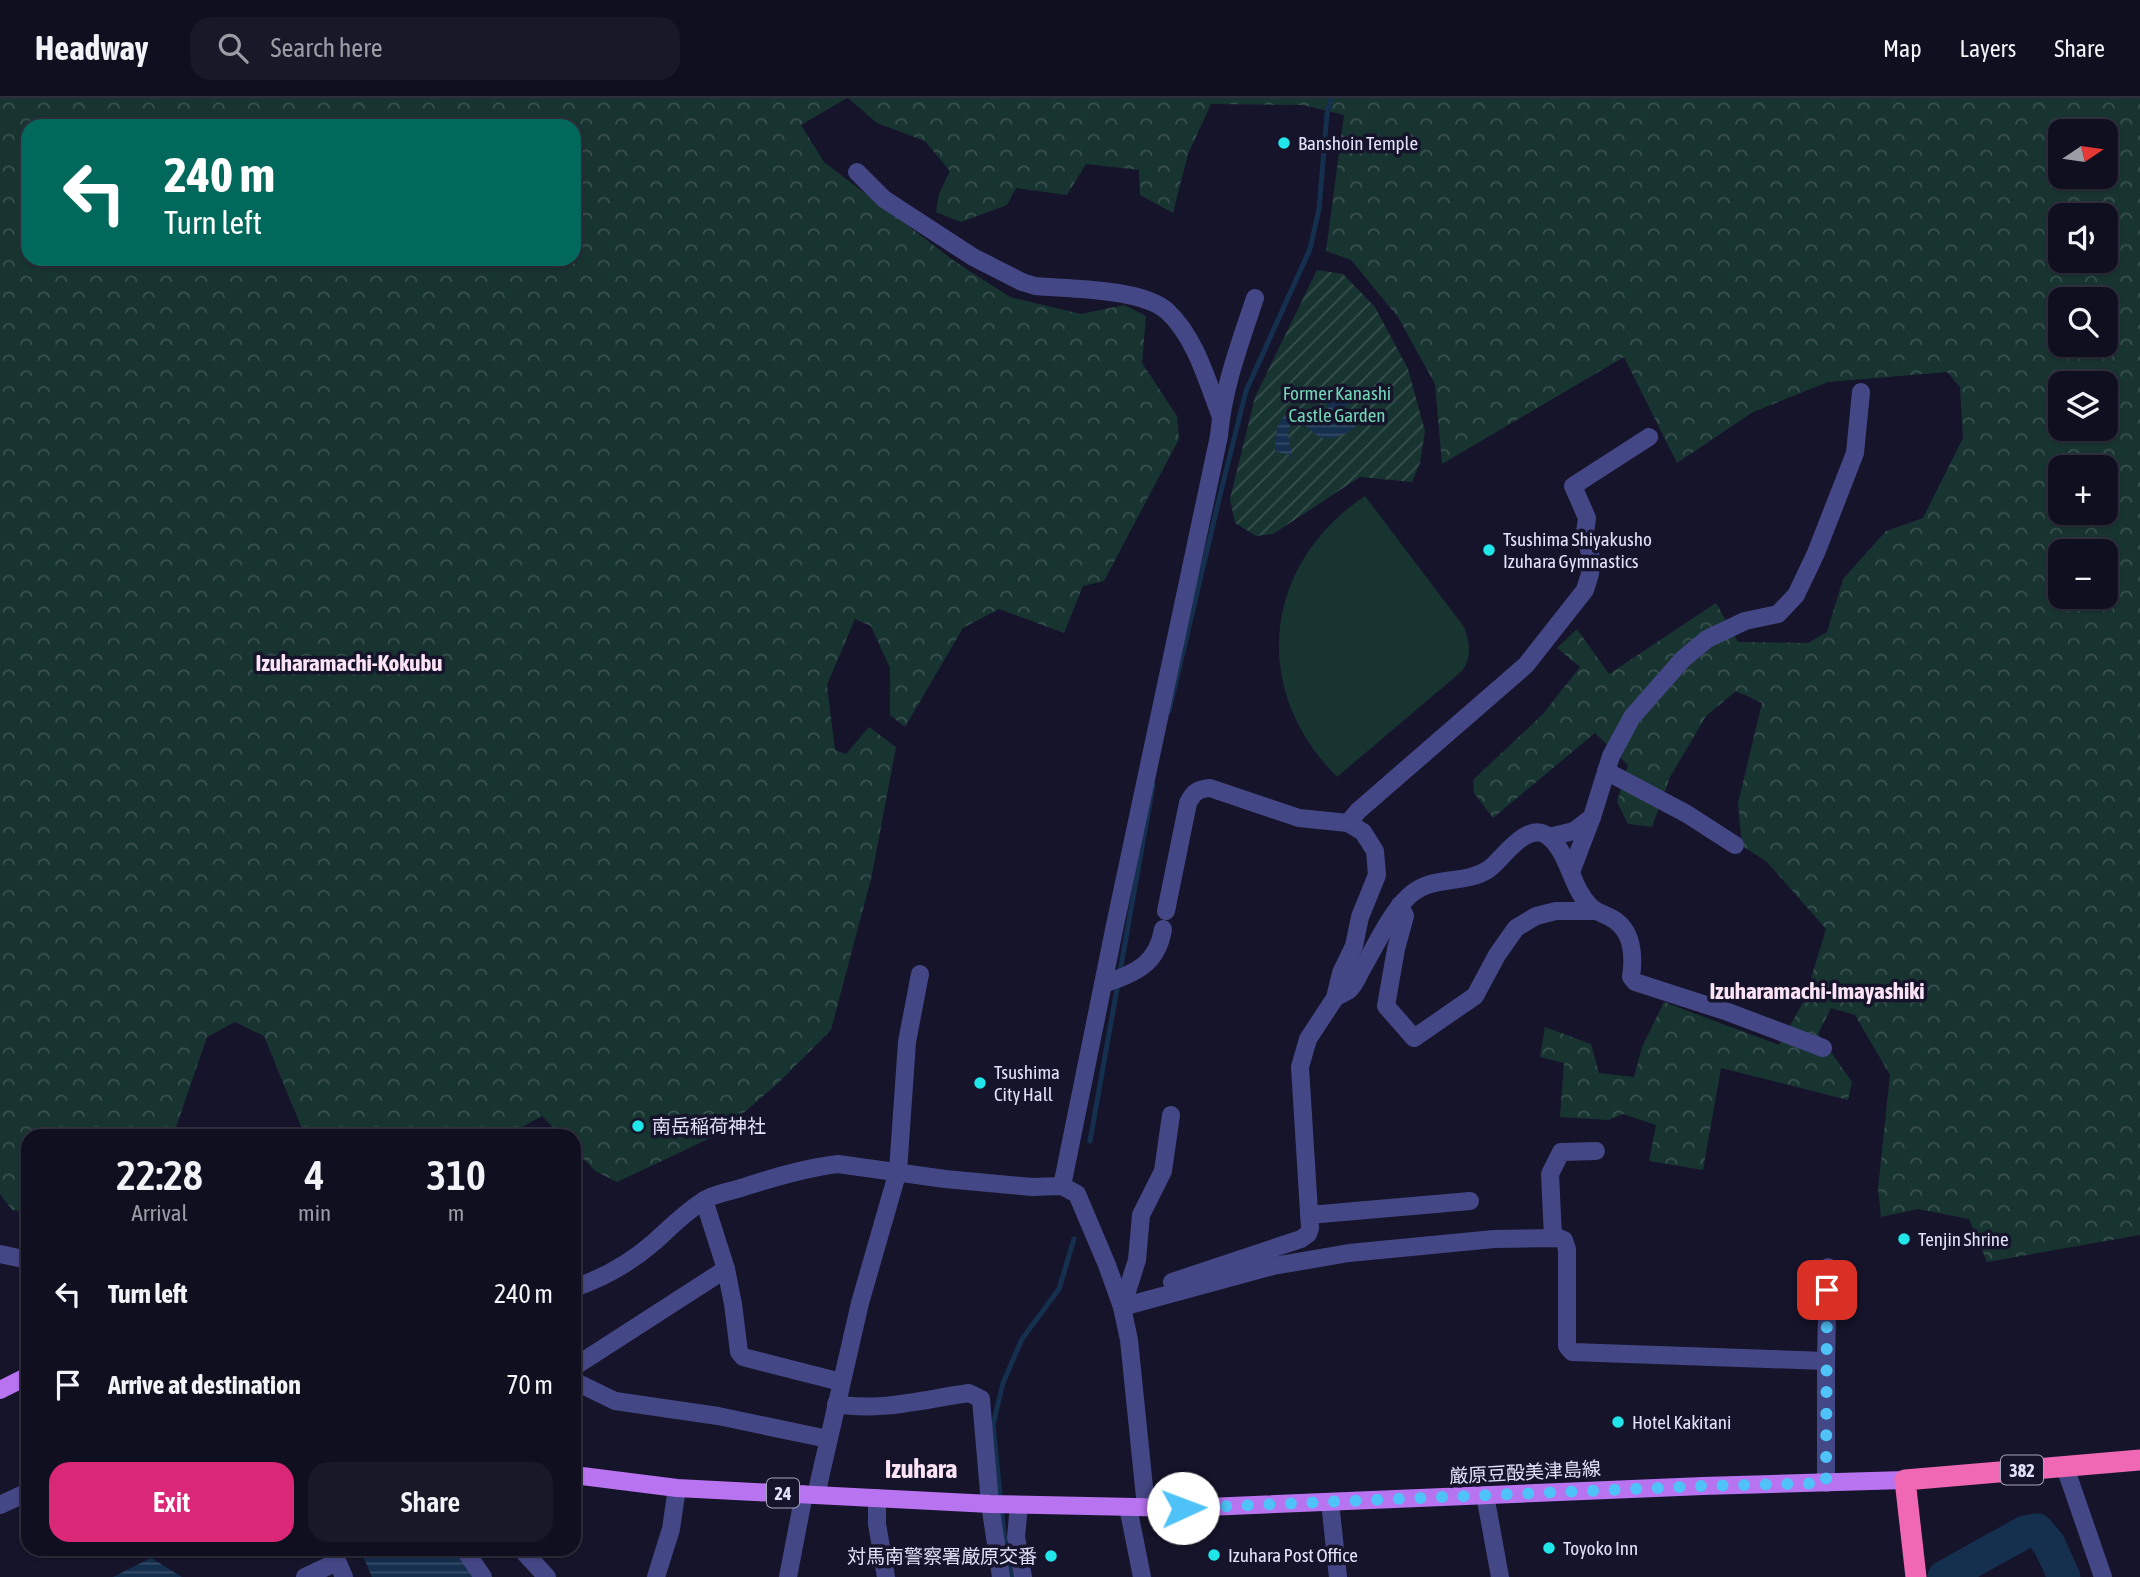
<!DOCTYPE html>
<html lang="en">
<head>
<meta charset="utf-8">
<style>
  body { margin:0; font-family:"Asap Condensed","Noto Sans JP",sans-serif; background:#191829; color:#f1f3f6; height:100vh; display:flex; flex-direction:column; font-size:26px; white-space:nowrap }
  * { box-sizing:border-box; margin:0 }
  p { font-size:23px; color:#9c9ca5 }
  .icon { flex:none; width:38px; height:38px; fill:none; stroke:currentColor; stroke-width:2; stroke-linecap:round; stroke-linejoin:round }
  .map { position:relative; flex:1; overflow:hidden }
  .drawer { position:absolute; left:21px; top:1031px; width:560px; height:427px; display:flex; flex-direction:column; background:#100f20; border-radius:21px; box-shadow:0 2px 5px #0004,0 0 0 2px #302f3e }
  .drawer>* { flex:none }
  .guide { position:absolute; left:21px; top:21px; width:560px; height:147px; border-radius:21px; box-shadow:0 2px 5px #0004,0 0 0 2px #302f3e; background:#00695c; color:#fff; overflow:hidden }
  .needle { width:46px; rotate:77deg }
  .fabs { position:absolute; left:2048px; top:21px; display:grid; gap:14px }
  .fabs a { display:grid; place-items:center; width:70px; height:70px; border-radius:14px; background:#100f20; box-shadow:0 2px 5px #0004,0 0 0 2px #302f3e; font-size:35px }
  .pin { position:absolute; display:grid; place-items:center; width:60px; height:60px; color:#fff; margin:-30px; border-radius:14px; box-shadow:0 4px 10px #0006 }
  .me { position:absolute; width:77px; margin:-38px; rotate:88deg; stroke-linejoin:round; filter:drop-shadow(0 0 5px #0008) }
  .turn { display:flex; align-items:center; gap:24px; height:147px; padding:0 28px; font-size:32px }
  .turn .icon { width:91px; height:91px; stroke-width:2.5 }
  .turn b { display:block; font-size:49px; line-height:60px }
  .eta { display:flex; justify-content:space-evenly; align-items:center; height:119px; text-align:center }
  .eta b { font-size:42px; font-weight:600; line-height:49px }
  .cta { display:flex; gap:14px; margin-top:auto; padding:14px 28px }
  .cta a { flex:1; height:80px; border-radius:21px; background:#db2777; color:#fff; font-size:28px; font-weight:600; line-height:80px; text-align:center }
  .cta a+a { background:#191829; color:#f1f3f6 }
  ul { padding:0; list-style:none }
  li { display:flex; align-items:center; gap:21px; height:91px; padding:0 28px }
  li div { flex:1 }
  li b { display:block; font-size:26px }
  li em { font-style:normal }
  header { display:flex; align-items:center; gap:42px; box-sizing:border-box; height:98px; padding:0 35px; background:#100f20; border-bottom:2px solid #302f3e }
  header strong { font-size:33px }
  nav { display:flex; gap:38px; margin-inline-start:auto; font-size:24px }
  .search { width:490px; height:63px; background:#191829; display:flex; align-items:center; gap:18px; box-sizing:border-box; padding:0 24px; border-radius:21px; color:#9c9ca5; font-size:26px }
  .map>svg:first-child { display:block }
  .forest { fill:url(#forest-crowns); fill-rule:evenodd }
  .park { fill:#183431 }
  .garden { fill:url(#garden-furrows) }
  .water { fill:url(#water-rules) }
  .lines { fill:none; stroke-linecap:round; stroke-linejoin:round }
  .stream { stroke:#152f4e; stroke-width:5 }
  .river { stroke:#152f4e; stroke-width:33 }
  .minor { stroke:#444785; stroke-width:18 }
  .major { stroke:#b873f1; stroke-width:18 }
  .highway { stroke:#f068b4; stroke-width:21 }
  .route { stroke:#4fc3f7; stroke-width:12; stroke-dasharray:0 21.6 }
  .poi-dot { fill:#20e5e9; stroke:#16142b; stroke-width:2.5 }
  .labels { text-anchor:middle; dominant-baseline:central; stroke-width:7; stroke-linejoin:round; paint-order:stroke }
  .shield { fill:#16142b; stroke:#a5a4bd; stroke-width:2 }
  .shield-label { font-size:18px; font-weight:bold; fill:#e2e1fc }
  .poi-label { font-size:19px; fill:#e2e1fc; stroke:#16142b; text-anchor:start }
  .park-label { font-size:19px; fill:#72d6b5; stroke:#16142b }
  .street-label { font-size:19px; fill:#e2e1fc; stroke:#16142b }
  .quarter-label { font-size:23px; font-weight:bold; fill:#fce3f5; stroke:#16142b }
  .district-label { font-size:26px; font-weight:bold; fill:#fce3f5; stroke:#16142b }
</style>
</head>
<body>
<header>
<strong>Headway</strong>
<div class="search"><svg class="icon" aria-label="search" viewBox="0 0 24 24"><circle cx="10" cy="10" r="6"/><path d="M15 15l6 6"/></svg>Search here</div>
<nav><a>Map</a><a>Layers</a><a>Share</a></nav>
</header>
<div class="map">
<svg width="2140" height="1479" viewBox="0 0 2140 1479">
  <defs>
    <pattern id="forest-crowns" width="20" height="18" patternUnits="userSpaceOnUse" patternTransform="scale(1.75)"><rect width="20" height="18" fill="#183431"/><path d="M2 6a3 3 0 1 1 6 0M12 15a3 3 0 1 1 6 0" fill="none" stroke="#395150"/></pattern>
    <pattern id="garden-furrows" width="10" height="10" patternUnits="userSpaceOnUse" patternTransform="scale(1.75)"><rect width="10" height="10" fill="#183431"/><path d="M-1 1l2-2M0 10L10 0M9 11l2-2" fill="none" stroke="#395150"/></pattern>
    <pattern id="water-rules" width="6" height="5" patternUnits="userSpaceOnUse" patternTransform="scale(1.75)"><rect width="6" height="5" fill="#152f4e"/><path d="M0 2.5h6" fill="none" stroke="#374d68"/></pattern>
  </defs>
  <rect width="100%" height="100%" fill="#16142b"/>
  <g class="forest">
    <path d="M0 0H847L801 27 824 64 957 165 1010 199 1081 216 1124 207 1146 218 1142 265 1177 318 1179 341 1104 483 1083 488 1064 535 999 511 963 530 905 629 890 617V570L871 528 855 521 827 587 835 652 846 656 869 629 896 649 872 777 831 932 777 986 719 1036 617 1084 595 1073 574 1051V1038H561L542 1018 506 1038H305L264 938 235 924 207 939 173 1038H28V1114L12 1112 0 1096ZM28 28H574V161H28Z"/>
    <path d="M848 0H2140V1137L1987 1164 1969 1121 1918 1111 1881 1119 1878 1090 1890 977 1855 917 1831 910 1818 936 1852 984 1848 1002 1721 970 1703 1072 1649 1063 1656 1027 1623 1016 1609 1022 1560 1019 1564 965 1540 959 1545 929 1591 946 1599 975 1634 979 1642 949 1664 904 1779 947 1804 903 1826 831 1766 763 1742 748 1738 705 1762 605 1736 593 1706 618 1670 679 1652 729 1628 726 1617 704 1628 667 1595 635 1493 720 1474 695 1473 682 1543 616 1580 569 1557 550 1577 531 1609 576 1716 505 1738 544 1808 545 1827 534 1843 481 1886 433 1923 420 1963 340 1960 289 1947 274 1828 284 1753 314 1677 365 1624 259 1442 366 1435 286 1398 219 1351 162 1326 153 1344 17 1303 7 1211 6 1188 56 1173 115 1140 97 1139 72 1086 66 1067 97 1016 90 1007 107 961 124 936 114 939 96 950 73 925 43 877 25ZM2060 33H2105V79H2060ZM2060 117H2105V163H2060ZM2060 201H2105V247H2060ZM2060 285H2105V331H2060ZM2060 369H2105V415H2060ZM2060 453H2105V499H2060Z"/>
  </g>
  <path class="park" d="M1365 398 1464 529C1470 545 1472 559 1462 573L1337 679C1249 591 1263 466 1365 398Z"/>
  <path class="garden" d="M1317 172 1343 176 1375 209 1408 271 1425 333 1420 365 1412 384 1360 379 1273 436 1256 438 1235 425 1230 401 1255 299Z"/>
  <g class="water">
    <path d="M1334 297 1349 303 1350 308H1344L1340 312 1341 319 1348 320 1350 313H1360V325C1350 334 1331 345 1318 338 1311 334 1307 327 1300 323H1291L1288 336 1293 364 1289 357 1275 353 1277 329 1285 317 1304 314 1319 322C1329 316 1330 310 1326 300Z"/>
    <path d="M360 1451H455L473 1479H372Z"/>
    <path d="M151 1460 182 1479H113Z"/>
  </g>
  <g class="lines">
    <g class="stream">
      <path d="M1169 613 1221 393 1246 293 1310 151 1319 111 1327 16 1331 0"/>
      <path d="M1090 1043 1153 687"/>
      <path d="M1011 1479 1004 1437 993 1327 1003 1285 1022 1241 1059 1191 1074 1141"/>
    </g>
    <path class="river" d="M1944 1479 2025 1434 2037 1432 2049 1446 2064 1479"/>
    <g class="minor">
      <path d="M857 74 884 101 973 159 1022 184 1035 188C1068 191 1141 190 1167 213 1196 240 1207 283 1221 319"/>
      <path d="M1606 673 1687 716 1735 747"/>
      <path d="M1348 725 1358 713 1526 567 1585 492 1590 476 1591 460 1585 434 1587 420 1573 388 1649 339"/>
      <path d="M1549 739 1574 733 1592 719 1611 658 1632 619 1683 561 1707 541 1745 523 1778 516 1796 497 1816 455 1855 355 1861 294"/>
      <path d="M1571 774 1592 719"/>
      <path d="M1400 807 1405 818 1396 851 1386 908 1414 940 1475 898 1497 857 1516 830 1536 818 1556 813H1595"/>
      <path d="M1166 813 1188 705C1193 695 1197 691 1210 690L1299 720 1348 725 1363 734 1375 753 1377 777 1360 819 1354 848 1341 875 1335 900 1308 941 1300 969 1310 1130 1308 1136 1301 1141 1172 1184"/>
      <path d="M1103 886C1134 875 1157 868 1163 831"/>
      <path d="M1335 900C1339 897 1345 895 1349 892 1355 887 1359 876 1363 869 1377 846 1389 817 1409 798 1432 776 1464 788 1489 771 1503 761 1527 721 1549 739 1570 757 1571 790 1590 808 1597 815 1605 816 1613 821 1633 833 1634 859 1631 879L1635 884 1728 914 1823 950"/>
      <path d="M1062 1088 1115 827 1219 338C1223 290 1240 245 1255 200"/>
      <path d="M704 1102 726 1171 733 1206 739 1254 743 1259 841 1284"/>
      <path d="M1309 1117 1470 1103"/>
      <path d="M1553 1139 1550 1076 1561 1054 1596 1053"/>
      <path d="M0 1156 28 1162"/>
      <path d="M574 1190C603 1180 630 1165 653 1145 670 1130 684 1115 703 1103 715 1095 730 1094 744 1089 775 1079 805 1070 838 1066L945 1081 1032 1089 1062 1088 1077 1096 1107 1167 1122 1209 1129 1242 1146 1409"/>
      <path d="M1122 1209 1273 1168 1349 1155 1494 1141 1559 1140 1564 1142 1567 1151V1248L1572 1254 1826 1263V1385"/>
      <path d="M1122 1209 1137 1162 1141 1117 1163 1073 1171 1017"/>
      <path d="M1826 1263 1828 1169"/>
      <path d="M574 1269 726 1171"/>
      <path d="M574 1283 615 1303 718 1318 823 1340"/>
      <path d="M836 1306C880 1314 925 1301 969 1295L981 1301 990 1406 1001 1479"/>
      <path d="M2065 1369 2103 1479"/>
      <path d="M816 1397 860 1205 898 1073 907 944 920 876"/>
      <path d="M1485 1397 1500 1479"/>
      <path d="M877 1400V1426L886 1479"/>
      <path d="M1330 1404 1338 1479"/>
      <path d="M0 1407 28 1394"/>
      <path d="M1019 1407 1016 1439 1023 1479"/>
      <path d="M1128 1409 1142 1479"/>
      <path d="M332 1451 344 1479"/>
      <path d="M464 1451 483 1479"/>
      <path d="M521 1451 547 1479"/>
      <path d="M305 1479 337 1464"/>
      <path d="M656 1479 671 1431 677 1390"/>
      <path d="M788 1479 804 1396"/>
    </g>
    <g class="major">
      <path d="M0 1292 28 1278"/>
      <path d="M574 1377 677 1390 990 1406 1183 1410 1703 1388 1905 1382"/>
    </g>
    <path class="highway" d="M1916 1479 1905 1382 2140 1362"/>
  </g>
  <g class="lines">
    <path class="route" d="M1183 1410 1703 1388 1826 1385 1827 1192"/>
  </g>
  <g class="poi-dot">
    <circle cx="1284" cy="45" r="7"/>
    <circle cx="1489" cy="452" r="7"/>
    <circle cx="980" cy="985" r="7"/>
    <circle cx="638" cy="1028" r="7"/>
    <circle cx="1904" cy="1141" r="7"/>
    <circle cx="1618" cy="1324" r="7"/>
    <circle cx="1549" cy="1450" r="7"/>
    <circle cx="1214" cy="1457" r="7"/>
    <circle cx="1051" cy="1458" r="7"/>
  </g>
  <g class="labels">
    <g class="shield">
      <rect x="2001" y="1357.5" width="42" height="29" rx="5"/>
      <rect x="767" y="1380.5" width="32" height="29" rx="5"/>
    </g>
    <g class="shield-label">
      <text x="2022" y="1372">382</text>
      <text x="783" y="1395">24</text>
    </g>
    <g class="poi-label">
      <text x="1298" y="45">Banshoin Temple</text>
      <text x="1503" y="441">Tsushima Shiyakusho<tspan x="1503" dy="22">Izuhara Gymnastics</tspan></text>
      <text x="994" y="974">Tsushima<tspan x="994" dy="22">City Hall</tspan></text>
      <text x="652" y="1028">南岳稲荷神社</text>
      <text x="1918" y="1141">Tenjin Shrine</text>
      <text x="1632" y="1324">Hotel Kakitani</text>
      <text x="1563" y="1450">Toyoko Inn</text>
      <text x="1228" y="1457">Izuhara Post Office</text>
      <text x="1037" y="1458" text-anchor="end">対馬南警察署厳原交番</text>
    </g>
    <g class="park-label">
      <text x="1337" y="295">Former Kanashi<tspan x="1337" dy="22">Castle Garden</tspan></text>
    </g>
    <g class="street-label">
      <text transform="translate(1525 1374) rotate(-3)">厳原豆酘美津島線</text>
    </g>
    <g class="quarter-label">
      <text x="349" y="565">Izuharamachi-Kokubu</text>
      <text x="1817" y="893">Izuharamachi-Imayashiki</text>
    </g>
    <g class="district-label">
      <text x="921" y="1371">Izuhara</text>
    </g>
  </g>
</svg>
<div class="fabs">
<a><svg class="needle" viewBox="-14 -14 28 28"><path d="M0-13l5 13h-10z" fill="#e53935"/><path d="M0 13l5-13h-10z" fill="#9c9ca5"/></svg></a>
<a><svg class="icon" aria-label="sound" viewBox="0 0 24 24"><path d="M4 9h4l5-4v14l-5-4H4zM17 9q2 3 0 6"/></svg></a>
<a><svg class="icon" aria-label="search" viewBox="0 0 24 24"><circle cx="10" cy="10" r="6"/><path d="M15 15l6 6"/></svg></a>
<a><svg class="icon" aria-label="layers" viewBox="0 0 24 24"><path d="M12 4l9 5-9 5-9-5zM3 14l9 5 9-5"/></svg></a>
<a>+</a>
<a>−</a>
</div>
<div class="pin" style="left:1827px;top:1192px;background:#d93025"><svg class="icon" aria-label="arrive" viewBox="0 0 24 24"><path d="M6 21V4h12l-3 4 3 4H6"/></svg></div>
<svg class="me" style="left:1183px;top:1410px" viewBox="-20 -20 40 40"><circle r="19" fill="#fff"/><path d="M0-13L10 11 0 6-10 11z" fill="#4fc3f7"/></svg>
<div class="guide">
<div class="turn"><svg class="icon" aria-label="left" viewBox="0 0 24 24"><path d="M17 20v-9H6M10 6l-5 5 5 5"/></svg><div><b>240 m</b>Turn left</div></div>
</div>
<section class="drawer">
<div class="eta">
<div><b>22:28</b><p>Arrival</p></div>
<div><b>4</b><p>min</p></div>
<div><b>310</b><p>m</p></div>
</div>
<ul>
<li><svg class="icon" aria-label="left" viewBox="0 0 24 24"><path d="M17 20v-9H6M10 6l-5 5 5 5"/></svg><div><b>Turn left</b></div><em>240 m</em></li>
<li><svg class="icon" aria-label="arrive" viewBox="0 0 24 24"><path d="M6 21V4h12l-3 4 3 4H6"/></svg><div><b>Arrive at destination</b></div><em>70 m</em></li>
</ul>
<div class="cta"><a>Exit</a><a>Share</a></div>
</section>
</div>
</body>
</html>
